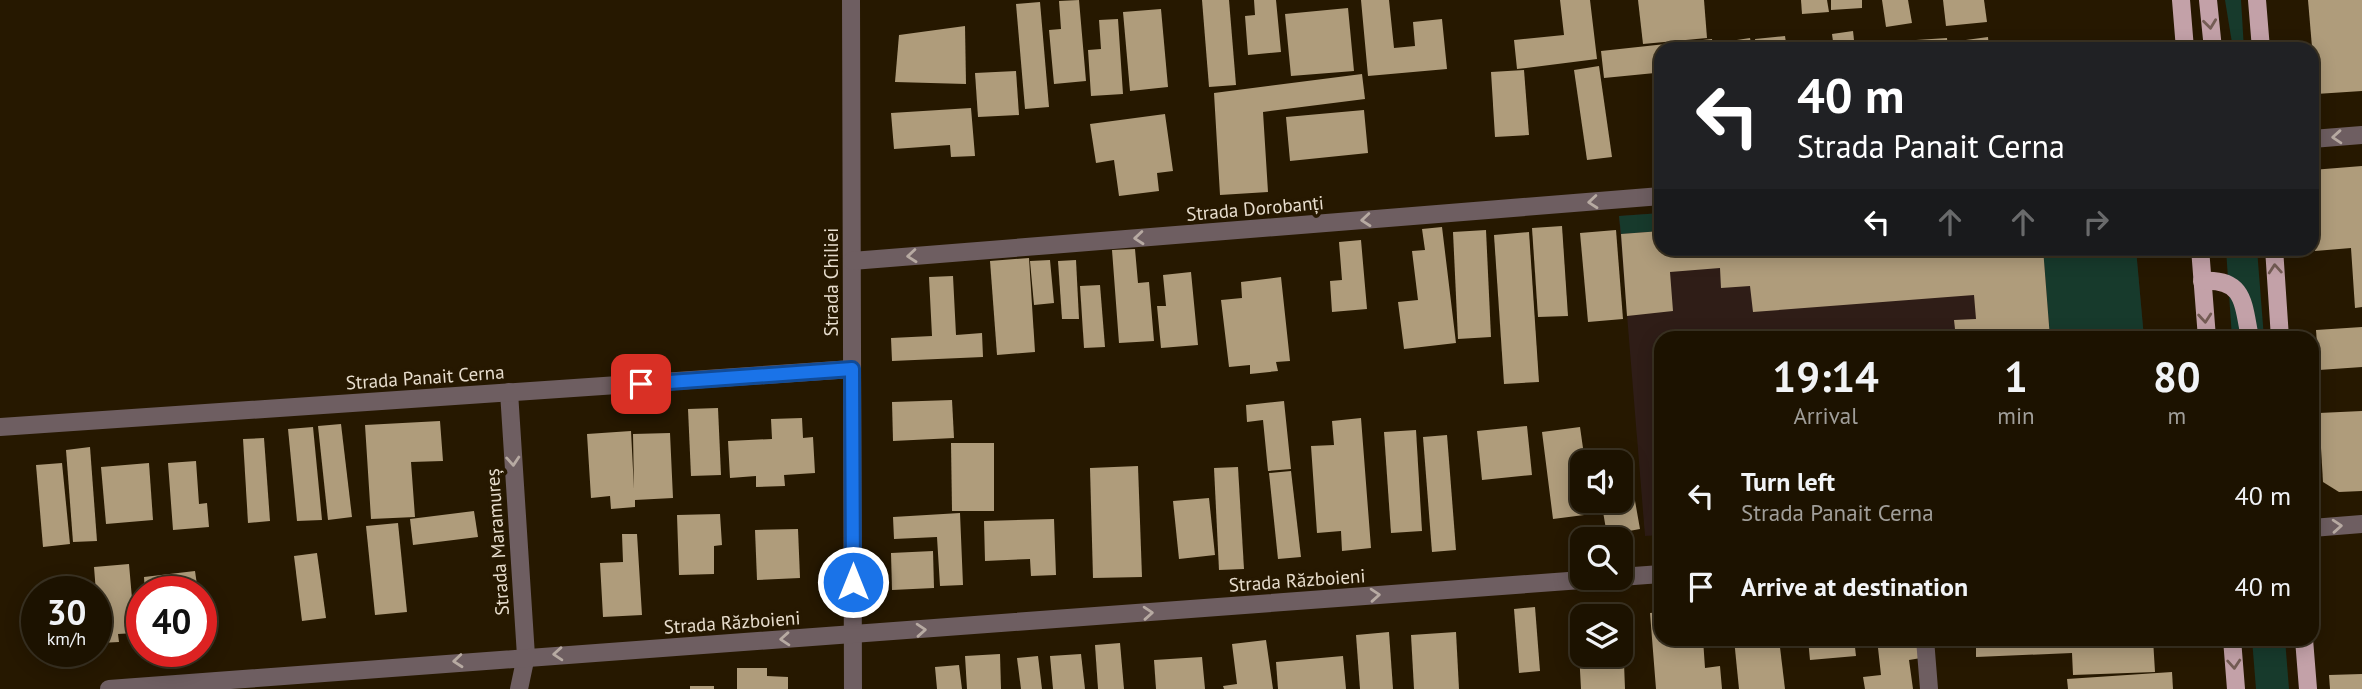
<!DOCTYPE html>
<html lang="en">
<head>
<meta charset="utf-8">
<style>
  body { margin:0; font-family:"PT Sans",sans-serif; background:#29200f; color:#f1f3f6; height:100vh; display:flex; flex-direction:column; font-size:26px; white-space:nowrap }
  * { box-sizing:border-box; margin:0 }
  p { font-size:23px; color:#a09e99 }
  .icon { flex:none; width:38px; height:38px; fill:none; stroke:currentColor; stroke-width:2; stroke-linecap:round; stroke-linejoin:round }
  .map { position:relative; flex:1; overflow:hidden }
  .drawer { position:absolute; left:1654px; top:331px; width:665px; height:315px; display:flex; flex-direction:column; background:#1c1200; border-radius:21px; box-shadow:0 4px 18px #0003,0 0 0 2px #3a3222 }
  .drawer>* { flex:none }
  .guide { position:absolute; left:1654px; top:42px; width:665px; height:214px; border-radius:21px; box-shadow:0 4px 18px #0003,0 0 0 2px #3a3222; background:#202124; color:#fff; overflow:hidden }
  .buttons { position:absolute; left:1570px; top:450px; display:grid; gap:14px }
  .buttons a { display:grid; place-items:center; width:63px; height:63px; border-radius:14px; background:#1c1200; box-shadow:0 4px 18px #0003,0 0 0 2px #3a3222; font-size:35px }
  .speed { position:absolute; left:21px; top:576px; display:flex; gap:14px; font-size:35px; font-weight:700; text-align:center }
  .speed>* { display:grid; place-content:center; width:91px; height:91px; border-radius:50%; background:#1c1200; box-shadow:0 4px 18px #0003,0 0 0 2px #3a3222; line-height:1 }
  .speed small { font-size:18px; font-weight:400 }
  .speed .limit { border:10px solid #d22; background:#fff; color:#111 }
  .pin { position:absolute; display:grid; place-items:center; width:60px; height:60px; color:#fff; margin:-30px; border-radius:14px; box-shadow:0 4px 10px #0006 }
  .me { position:absolute; width:77px; margin:-38px; rotate:0deg; stroke-linejoin:round; filter:drop-shadow(0 0 5px #0008) }
  .turn { display:flex; align-items:center; gap:24px; height:147px; padding:0 28px; font-size:32px }
  .turn .icon { width:91px; height:91px; stroke-width:2.5 }
  .turn b { display:block; font-size:49px; line-height:60px }
  .lanes { display:flex; align-items:center; height:66px; padding:0 28px; background:#0003; justify-content:center; gap:35px; direction:ltr }
  .lanes .off { opacity:.35 }
  .eta { display:flex; justify-content:space-evenly; align-items:center; height:119px; text-align:center }
  .eta b { font-size:42px; font-weight:700; line-height:49px }
  ul { padding:0; list-style:none }
  li { display:flex; align-items:center; gap:21px; height:91px; padding:0 28px }
  li div { flex:1 }
  li b { display:block; font-size:26px }
  li em { font-style:normal }
  .map>svg:first-child { display:block }
  .education { fill:#2f1d17 }
  .green { fill:#173a2c }
  .building { fill:#af9c7b }
  .lines { fill:none; stroke-linecap:round; stroke-linejoin:round }
  .minor { stroke:#6e5e61; stroke-width:18 }
  .major { stroke:#c3a1a8; stroke-width:18 }
  .oneway { stroke:#745c54 }
  .oneway2 { stroke:#b7aaa2 }
  .route-casing { stroke:#114b97; stroke-width:18 }
  .route { stroke:#1a73e8; stroke-width:12 }
  .labels { text-anchor:middle; dominant-baseline:central; stroke-width:7; stroke-linejoin:round; paint-order:stroke }
  .street-label { font-size:19px; fill:#e7ddcd; stroke:#261800 }
</style>
</head>
<body>
<div class="map">
<svg width="2362" height="689" viewBox="0 0 2362 689">
  <rect width="100%" height="100%" fill="#261800"/>
  <path class="education" d="M1661 213V248L2136 249 2144 338H1661V535L1645 536 1619 216Z"/>
  <g class="green">
    <path d="M2225 0H2241L2244 49H2233Z"/>
    <path d="M1661 213V231L1621 234 1619 216Z"/>
    <path d="M2043 249H2136L2144 338H2050Z"/>
    <path d="M2226 249H2257L2264 338H2232Z"/>
    <path d="M2252 639H2285L2289 689H2256Z"/>
  </g>
  <g class="building">
    <path d="M1079 0 1086 81 1054 84 1049 30 1061 29 1059 1Z"/>
    <path d="M1202 0H1229L1236 85 1209 87Z"/>
    <path d="M1254 0H1276L1281 52 1248 55 1245 16 1255 15Z"/>
    <path d="M1361 0H1389L1394 48 1415 46 1413 22 1442 19 1447 69 1368 76Z"/>
    <path d="M1560 0H1590L1597 59 1517 69 1514 40 1564 35Z"/>
    <path d="M1638 0H1704L1707 38 1643 44Z"/>
    <path d="M1801 0H1827L1829 12 1802 14Z"/>
    <path d="M1831 0H1862V8L1831 10Z"/>
    <path d="M1882 0H1908L1912 23 1886 27Z"/>
    <path d="M1943 0H1984L1987 22 1946 26Z"/>
    <path d="M2308 0H2362V91L2316 94Z"/>
    <path d="M1040 2 1049 107 1025 109 1016 4Z"/>
    <path d="M1348 8 1354 71 1291 76 1285 14Z"/>
    <path d="M1161 9 1168 87 1130 91 1123 12Z"/>
    <path d="M1118 19 1123 94 1091 96 1088 50 1101 49 1099 20Z"/>
    <path d="M965 26 966 84 895 82 899 35Z"/>
    <path d="M1853 31 1855 49H1834L1832 34Z"/>
    <path d="M1785 36 1787 49H1756L1755 39Z"/>
    <path d="M1988 37 1989 49H1952L1951 42Z"/>
    <path d="M1750 38 1752 49H1718L1717 43Z"/>
    <path d="M1947 38 1948 49H1916V40Z"/>
    <path d="M1712 39 1713 49H1661V105H1659L1655 73 1604 78 1601 51Z"/>
    <path d="M1599 66 1612 157 1587 160 1574 70Z"/>
    <path d="M1524 70 1529 135 1495 137 1491 72Z"/>
    <path d="M1016 71 1019 115 978 117 975 73Z"/>
    <path d="M1362 74 1365 99 1263 112 1268 192 1220 195 1214 93Z"/>
    <path d="M971 108 975 156 951 157 950 145 894 149 891 113Z"/>
    <path d="M1364 110 1368 153 1290 161 1286 117Z"/>
    <path d="M1165 114 1173 171 1157 173 1159 191 1119 196 1114 160 1096 163 1090 124Z"/>
    <path d="M2362 166V307L2355 308 2351 248 2315 251 2312 170Z"/>
    <path d="M1562 226 1568 316 1538 317 1532 228Z"/>
    <path d="M1442 227 1456 343 1404 349 1398 302 1418 300 1412 251 1425 250 1422 229Z"/>
    <path d="M1486 230 1491 337 1458 339 1453 232Z"/>
    <path d="M1616 230 1623 319 1588 322 1580 233Z"/>
    <path d="M1661 231V248H2043L2050 338H1956L1954 320 1976 319 1974 295 1753 312 1750 286 1721 288 1720 268 1670 272 1673 311 1627 316 1621 234Z"/>
    <path d="M1529 232 1539 382 1504 384 1494 235Z"/>
    <path d="M1361 240 1367 309 1332 312 1330 281 1342 280 1339 242Z"/>
    <path d="M1135 249 1138 283 1149 282 1154 341 1119 343 1112 250Z"/>
    <path d="M1029 258 1035 352 997 355 990 261Z"/>
    <path d="M1050 260 1054 303 1034 305 1030 261Z"/>
    <path d="M1076 260 1079 319H1062L1058 261Z"/>
    <path d="M1191 272 1198 345 1161 348 1157 306H1166L1163 275Z"/>
    <path d="M953 276 956 335 982 333 983 357 892 361 891 338 932 336 929 277Z"/>
    <path d="M1281 277 1290 361 1276 362 1278 371 1250 374V365L1229 367 1221 300 1242 298 1241 282Z"/>
    <path d="M1100 285 1105 347 1084 348 1080 286Z"/>
    <path d="M2362 327V367L2319 370 2316 330Z"/>
    <path d="M952 400 954 438 893 441 892 402Z"/>
    <path d="M1284 401 1291 469 1268 471 1263 420 1247 422 1246 405Z"/>
    <path d="M718 408 721 475 691 476 688 409Z"/>
    <path d="M2362 411V491L2339 492 2323 482 2319 413Z"/>
    <path d="M802 418 803 438 813 437 815 473 784 475 785 486 756 487V476L730 478 728 441 772 439 771 419Z"/>
    <path d="M1361 418 1371 548 1342 551 1341 531 1317 533 1311 446 1334 445 1332 421Z"/>
    <path d="M440 421 443 461 411 462 415 517 371 519 365 425Z"/>
    <path d="M341 424 352 517 328 520 318 426Z"/>
    <path d="M1527 426 1532 475 1482 480 1477 431Z"/>
    <path d="M313 427 322 520 297 521 288 429Z"/>
    <path d="M1580 427 1585 462H1582V500H1590L1592 514 1553 519 1542 432Z"/>
    <path d="M1416 430 1422 531 1391 533 1384 432Z"/>
    <path d="M631 431 634 489 633 434 670 433 673 498 635 500V507L611 509 610 496 591 498 587 434Z"/>
    <path d="M1447 435 1456 550 1432 552 1423 437Z"/>
    <path d="M264 438 270 521 248 523 243 439Z"/>
    <path d="M951 443H994V511H952Z"/>
    <path d="M90 447 97 541 73 542 66 450Z"/>
    <path d="M196 461 199 504 207 503 209 527 173 530 168 463Z"/>
    <path d="M62 463 70 544 43 547 36 465Z"/>
    <path d="M149 463 153 520 106 524 101 467Z"/>
    <path d="M1138 466 1142 577 1093 578 1090 468Z"/>
    <path d="M1238 467 1244 569 1219 570 1214 468Z"/>
    <path d="M1629 467 1640 529 1607 535 1601 500H1620V469Z"/>
    <path d="M1291 471 1301 557 1278 559 1269 473Z"/>
    <path d="M1209 498 1215 555 1179 559 1173 501Z"/>
    <path d="M474 511 478 537 413 545 410 519Z"/>
    <path d="M960 513 963 585 940 586 937 537 894 539 893 517Z"/>
    <path d="M720 514 722 545 714 546V574L679 575 677 515Z"/>
    <path d="M1054 519 1056 575 1031 576 1030 559 985 561 984 521Z"/>
    <path d="M398 523 407 612 375 615 366 526Z"/>
    <path d="M798 529 800 578 757 580 755 530Z"/>
    <path d="M622 534H637L642 615 603 617 600 563 623 562Z"/>
    <path d="M933 551 934 588 892 590 891 553Z"/>
    <path d="M317 553 326 618 302 621 294 556Z"/>
    <path d="M129 564 135 633 118 634 119 642 100 643 94 567Z"/>
    <path d="M195 571 198 592H145L144 577Z"/>
    <path d="M1535 607 1540 671 1519 673 1514 609Z"/>
    <path d="M1661 612V639H1703L1705 668 1720 666 1722 689H1656L1650 613Z"/>
    <path d="M1621 613V616H1602V614Z"/>
    <path d="M1577 615H1582V654H1620V637H1623L1625 689H1581Z"/>
    <path d="M1389 632 1393 689H1360L1356 635Z"/>
    <path d="M1456 632 1459 689H1414L1411 635Z"/>
    <path d="M1734 639H1779L1785 689H1739Z"/>
    <path d="M1808 639H1854L1856 656 1810 660Z"/>
    <path d="M1877 639H1919L1921 658 1909 660 1913 689H1865L1863 677 1881 675Z"/>
    <path d="M1976 639H2153L2155 672 2073 675 2072 653 1976 657Z"/>
    <path d="M1266 640 1273 689H1224L1223 686 1237 684 1232 644Z"/>
    <path d="M1120 643 1124 689H1098L1095 645Z"/>
    <path d="M1000 654 1001 689H967L965 656Z"/>
    <path d="M1081 654 1085 689H1053L1050 656Z"/>
    <path d="M1038 656 1042 689H1021L1017 658Z"/>
    <path d="M1343 656 1346 689H1278L1276 662Z"/>
    <path d="M1202 657 1205 689H1156L1154 660Z"/>
    <path d="M959 665 962 689H937L935 667Z"/>
    <path d="M737 668H767V676L788 677V689H737Z"/>
    <path d="M2172 672 2173 689H2068L2067 679Z"/>
    <path d="M2362 674V689H2330L2329 675Z"/>
    <rect x="690" y="686" width="24" height="3"/>
  </g>
  <g class="lines">
    <g class="minor">
      <path d="M851 0 853 689"/>
      <path d="M2312 139 2362 135"/>
      <path d="M852 261 1661 196"/>
      <path d="M509 392 526 656 519 689"/>
      <path d="M0 427 852 369"/>
      <path d="M2312 528 2362 524"/>
      <path d="M1620 577 1661 574"/>
      <path d="M1925 639 1929 689"/>
      <path d="M109 689 1609 578"/>
    </g>
    <g class="major">
      <path d="M2181 0 2185 49"/>
      <path d="M2208 0 2213 49"/>
      <path d="M2257 0 2261 49"/>
      <path d="M2200 248 2207 338"/>
      <path d="M2274 248 2280 338"/>
      <path d="M2202 281C2245 278 2243 304 2250 338"/>
      <path d="M2232 639 2236 689"/>
      <path d="M2304 639 2308 689"/>
    </g>
  </g>
  <defs><path id="oneway-chevron" d="M-2-3.5L2.5 0L-2 3.5" fill="none" stroke-width="1.6" stroke-linecap="round" stroke-linejoin="round" transform="scale(1.75)"/></defs>
  <g class="oneway">
    <use href="#oneway-chevron" transform="translate(2210 24) rotate(83)"/>
    <use href="#oneway-chevron" transform="translate(2275 269) rotate(-94)"/>
    <use href="#oneway-chevron" transform="translate(2205 318) rotate(85)"/>
    <use href="#oneway-chevron" transform="translate(2234 664) rotate(86)"/>
  </g>
  <g class="oneway2">
    <use href="#oneway-chevron" transform="translate(2337 137) rotate(176)"/>
    <use href="#oneway-chevron" transform="translate(1593 202) rotate(175)"/>
    <use href="#oneway-chevron" transform="translate(1366 220) rotate(175)"/>
    <use href="#oneway-chevron" transform="translate(1139 238) rotate(175)"/>
    <use href="#oneway-chevron" transform="translate(912 256) rotate(175)"/>
    <use href="#oneway-chevron" transform="translate(513 461) rotate(86)"/>
    <use href="#oneway-chevron" transform="translate(2337 526) rotate(-4)"/>
    <use href="#oneway-chevron" transform="translate(1375 595) rotate(-4)"/>
    <use href="#oneway-chevron" transform="translate(1148 613) rotate(-4)"/>
    <use href="#oneway-chevron" transform="translate(921 630) rotate(-4)"/>
    <use href="#oneway-chevron" transform="translate(785 639) rotate(176)"/>
    <use href="#oneway-chevron" transform="translate(558 654) rotate(176)"/>
    <use href="#oneway-chevron" transform="translate(458 661) rotate(175)"/>
  </g>
  <g class="lines">
    <defs>
      <path id="route" d="M641 384 852 369 853 582"/>
    </defs>
    <use href="#route" class="route-casing"/>
    <use href="#route" class="route"/>
  </g>
  <g class="labels">
    <g class="street-label">
      <text transform="translate(1255 208) rotate(-5)">Strada Dorobanți</text>
      <text transform="translate(831 282) rotate(-90)">Strada Chiliei</text>
      <text transform="translate(425 377) rotate(-4)">Strada Panait Cerna</text>
      <text transform="translate(497 542) rotate(-94)">Strada Maramureș</text>
      <text transform="translate(1297 580) rotate(-4)">Strada Războieni</text>
      <text transform="translate(732 622) rotate(-4)">Strada Războieni</text>
    </g>
  </g>
</svg>
<div class="buttons">
<a><svg class="icon" aria-label="sound" viewBox="0 0 24 24"><path d="M4 9h4l5-4v14l-5-4H4zM17 9q2 3 0 6"/></svg></a>
<a><svg class="icon" aria-label="search" viewBox="0 0 24 24"><circle cx="10" cy="10" r="6"/><path d="M15 15l6 6"/></svg></a>
<a><svg class="icon" aria-label="layers" viewBox="0 0 24 24"><path d="M12 4l9 5-9 5-9-5zM3 14l9 5 9-5"/></svg></a>
</div>
<div class="speed"><div>30<small>km/h</small></div><div class="limit">40</div></div>
<div class="pin" style="left:641px;top:384px;background:#d93025"><svg class="icon" aria-label="arrive" viewBox="0 0 24 24"><path d="M6 21V4h12l-3 4 3 4H6"/></svg></div>
<svg class="me" style="left:853px;top:582px" viewBox="-20 -20 40 40"><circle r="17" fill="#1a73e8" stroke="#fff" stroke-width="3"/><path d="M0-11L8 9 0 5-8 9z" fill="#fff"/></svg>
<div class="guide">
<div class="turn"><svg class="icon" aria-label="left" viewBox="0 0 24 24"><path d="M17 20v-9H6M10 6l-5 5 5 5"/></svg><div><b>40 m</b>Strada Panait Cerna</div></div>
<div class="lanes"><svg class="icon" aria-label="left" viewBox="0 0 24 24"><path d="M17 20v-9H6M10 6l-5 5 5 5"/></svg><svg class="icon off" aria-label="ahead" viewBox="0 0 24 24"><path d="M12 20V5M6 11l6-6 6 6"/></svg><svg class="icon off" aria-label="ahead" viewBox="0 0 24 24"><path d="M12 20V5M6 11l6-6 6 6"/></svg><svg class="icon off" aria-label="right" viewBox="0 0 24 24"><path d="M7 20v-9h11M14 6l5 5-5 5"/></svg></div>
</div>
<section class="drawer">
<div class="eta">
<div><b>19:14</b><p>Arrival</p></div>
<div><b>1</b><p>min</p></div>
<div><b>80</b><p>m</p></div>
</div>
<ul>
<li><svg class="icon" aria-label="left" viewBox="0 0 24 24"><path d="M17 20v-9H6M10 6l-5 5 5 5"/></svg><div><b>Turn left</b><p>Strada Panait Cerna</p></div><em>40 m</em></li>
<li><svg class="icon" aria-label="arrive" viewBox="0 0 24 24"><path d="M6 21V4h12l-3 4 3 4H6"/></svg><div><b>Arrive at destination</b></div><em>40 m</em></li>
</ul>
</section>
</div>
</body>
</html>
